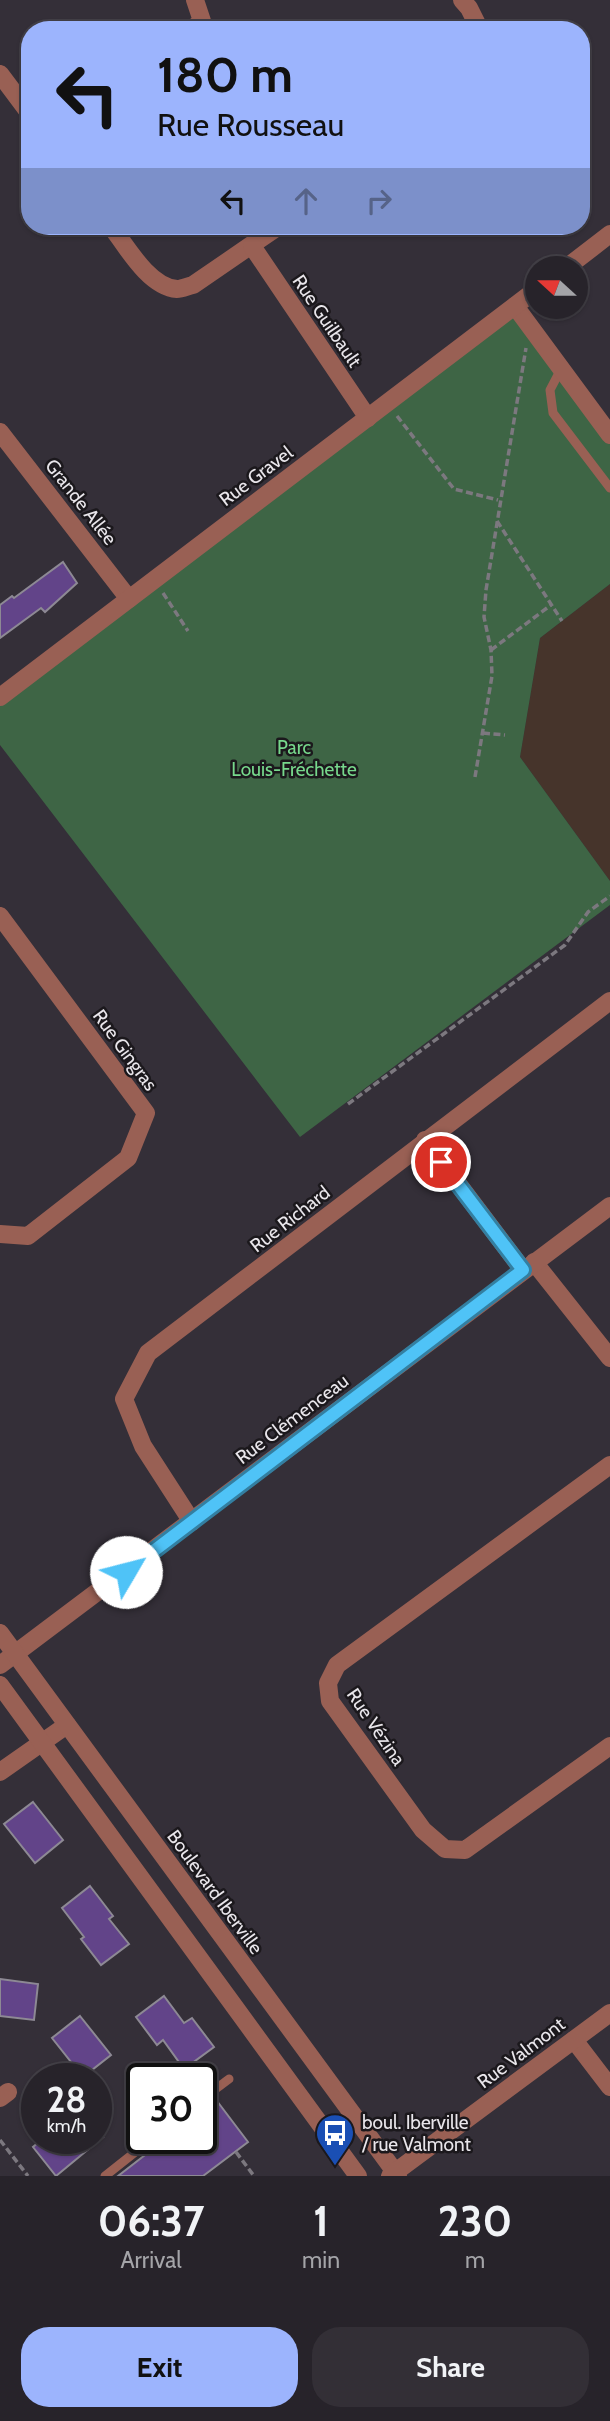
<!DOCTYPE html>
<html lang="en">
<head>
<meta charset="utf-8">
<style>
  body { margin:0; font-family:Cabin,sans-serif; background:#332f36; color:#f1f3f6; height:100vh; display:flex; flex-direction:column; font-size:26px; white-space:nowrap }
  * { box-sizing:border-box; margin:0 }
  p { font-size:23px; color:#a4a4a8 }
  .icon { flex:none; width:38px; height:38px; fill:none; stroke:currentColor; stroke-width:2; stroke-linecap:round; stroke-linejoin:round }
  .map { position:relative; height:2176px; overflow:hidden }
  .sheet { display:flex; flex-direction:column; background:#27232a; flex:1 }
  .sheet>* { flex:none }
  .hud { position:absolute; left:21px; top:21px; width:569px; height:214px; border-radius:28px; box-shadow:0 2px 5px #0004,0 0 0 2px #434047; background:#9cb4fd; color:#111; overflow:hidden }
  .needle { width:46px; rotate:291deg }
  .buttons { position:absolute; left:525px; top:256px; display:grid; gap:14px }
  .buttons a { display:grid; place-items:center; width:63px; height:63px; border-radius:50%; background:#27232a; box-shadow:0 2px 5px #0004,0 0 0 2px #434047; font-size:35px }
  .speed { position:absolute; left:21px; top:2063px; display:flex; gap:14px; font-size:35px; font-weight:700; text-align:center }
  .speed>* { display:grid; place-content:center; width:91px; height:91px; border-radius:50%; background:#27232a; box-shadow:0 2px 5px #0004,0 0 0 2px #434047; line-height:1 }
  .speed small { font-size:18px; font-weight:400 }
  .speed .limit { border:4px solid #111; border-radius:10px; background:#fff; color:#111 }
  .pin { position:absolute; display:grid; place-items:center; width:60px; height:60px; color:#fff; margin:-30px; border:4px solid #fff; border-radius:50%; box-shadow:0 2px 7px #0007 }
  .me { position:absolute; width:77px; margin:-38px; rotate:53deg; stroke-linejoin:round; filter:drop-shadow(0 0 5px #0008) }
  .turn { display:flex; align-items:center; gap:24px; height:147px; padding:0 21px; font-size:32px }
  .turn .icon { width:91px; height:91px; stroke-width:2.5 }
  .turn b { display:block; font-size:49px; line-height:60px }
  .lanes { display:flex; align-items:center; height:66px; padding:0 21px; background:#0003; justify-content:center; gap:35px; direction:ltr }
  .lanes .off { opacity:.35 }
  .eta { display:flex; justify-content:space-evenly; align-items:center; height:119px; text-align:center }
  .eta b { font-size:42px; font-weight:700; line-height:49px }
  .action { display:flex; gap:14px; margin-top:auto; padding:14px 21px }
  .action a { flex:1; height:80px; border-radius:28px; background:#9cb4fd; color:#111; font-size:28px; font-weight:700; line-height:80px; text-align:center }
  .action a+a { background:#332f36; color:#f1f3f6 }
  .map>svg:first-child { display:block }
  .education { fill:#46342b }
  .green { fill:#3e6545 }
  .building { fill:#624489; stroke:#8d8994; stroke-width:2 }
  .lines { fill:none; stroke-linecap:round; stroke-linejoin:round }
  .path { stroke:#7c787f; stroke-width:3.5; stroke-dasharray:7 3.5; stroke-linecap:butt }
  .service { stroke:#996054; stroke-width:9 }
  .minor { stroke:#996054; stroke-width:18 }
  .tertiary { stroke:#996054; stroke-width:18 }
  .route-casing { stroke:#337fa1; stroke-width:18 }
  .route { stroke:#4fc3f7; stroke-width:12 }
  .labels { text-anchor:middle; dominant-baseline:central; stroke-width:5; stroke-linejoin:round; paint-order:stroke }
  .street-label { font-size:19px; fill:#e9e6eb; stroke:#1b181c }
  .park-label { font-size:19px; fill:#77d88c; stroke:#1b181c }
  .poi-label { font-size:19px; fill:#e9e6eb; stroke:#1b181c; text-anchor:start }
</style>
</head>
<body>
<div class="map">
<svg width="610" height="2176" viewBox="0 0 610 2176">
  <rect width="100%" height="100%" fill="#342f38"/>
  <path class="education" d="M610 584V881L520 757 540 638Z"/>
  <path class="green" d="M515 306 610 434V584L540 638 520 757 610 881V905L300 1137 0 745V697Z"/>
  <g class="building">
    <path d="M63 562 77 583 45 612 41 608 0 638V605L12 596 14 598Z"/>
    <path d="M33 1802 63 1840 35 1863 4 1824Z"/>
    <path d="M90 1886 113 1916 109 1919 129 1944 101 1965 81 1939 84 1937 62 1908Z"/>
    <path d="M0 1979 38 1984 34 2020 0 2016Z"/>
    <path d="M164 1996 184 2023 192 2018 214 2047 184 2069 163 2040 157 2045 136 2017Z"/>
    <path d="M80 2016 111 2055 83 2077 52 2038Z"/>
    <path d="M217 2101 248 2142 203 2176H118L167 2138H201V2113Z"/>
    <path d="M44 2138H102L56 2176 33 2147Z"/>
  </g>
  <g class="lines">
    <g class="path">
      <path d="M397 416 454 489 498 500"/>
      <path d="M497 521 562 621"/>
      <path d="M163 593 188 631"/>
      <path d="M491 650 551 605"/>
      <path d="M483 733 505 735"/>
      <path d="M475 777 492 676 491 650 484 617 486 590 526 348"/>
      <path d="M348 1104 565 945 588 912 610 896"/>
      <path d="M0 2140 28 2176"/>
      <path d="M236 2152 254 2176"/>
    </g>
    <g class="service">
      <path d="M561 369 550 390 553 413 610 488"/>
      <path d="M201 2100 229 2079"/>
      <path d="M105 2176 153 2138"/>
    </g>
    <g class="minor">
      <path d="M462 0 469 8 480 30"/>
      <path d="M191 30 202 21 195 0"/>
      <path d="M0 74 30 114"/>
      <path d="M111 226C126 246 149 287 177 289 182 289 188 286 193 285L279 226"/>
      <path d="M252 246 368 418"/>
      <path d="M566 268 610 234"/>
      <path d="M515 306 610 435"/>
      <path d="M0 432 129 599"/>
      <path d="M0 697 537 289"/>
      <path d="M0 916 146 1113 128 1158 28 1236 0 1234"/>
      <path d="M425 1140 523 1270"/>
      <path d="M534 1262 610 1358"/>
      <path d="M610 1465 337 1665 328 1683 330 1701 423 1830 445 1849 465 1850 610 1746"/>
      <path d="M192 1522 143 1446 124 1399 148 1353 610 1001"/>
      <path d="M0 1665 610 1206"/>
      <path d="M0 1772 67 1725"/>
      <path d="M574 2040 610 2087"/>
      <path d="M0 2098 8 2092"/>
    </g>
    <g class="tertiary">
      <path d="M0 1633 398 2176"/>
      <path d="M0 1685 358 2176"/>
      <path d="M390 2176 610 2013"/>
    </g>
  </g>
  <g class="lines">
    <defs>
      <path id="route" d="M126 1572 523 1270 441 1162"/>
    </defs>
    <use href="#route" class="route-casing"/>
    <use href="#route" class="route"/>
  </g>
  <defs>
    <symbol id="bus-pin" viewBox="-11 -11 22 30"><path d="M0 17L-7.5 6A9.5 9.5 0 1 1 7.5 6Z" fill="#1a4fb4" stroke="#1b181c"/><path d="M-5-6H5V4H4V6H2V4H-2V6H-4V4H-5ZM-3.5-4V0h7V-4ZM-3.5 1.2v1.5H-2V1.2ZM2 1.2v1.5H3.5V1.2Z" fill="#fff"/></symbol>
  </defs>
  <g fill-rule="evenodd">
    <use href="#bus-pin" x="313" y="2111" width="44" height="60"/>
  </g>
  <g class="labels">
    <g class="street-label">
      <text transform="translate(327 321) rotate(56)">Rue Guilbault</text>
      <text transform="translate(256 476) rotate(-37)">Rue Gravel</text>
      <text transform="translate(81 502) rotate(52)">Grande Allée</text>
      <text transform="translate(125 1050) rotate(54)">Rue Gingras</text>
      <text transform="translate(290 1219) rotate(-38)">Rue Richard</text>
      <text transform="translate(292 1419) rotate(-37)">Rue Clémenceau</text>
      <text transform="translate(376 1727) rotate(56)">Rue Vézina</text>
      <text transform="translate(215 1892) rotate(54)">Boulevard Iberville</text>
      <text transform="translate(521 2053) rotate(-37)">Rue Valmont</text>
    </g>
    <g class="park-label">
      <text x="294" y="747">Parc<tspan x="294" dy="22">Louis-Fréchette</tspan></text>
    </g>
    <g class="poi-label">
      <text x="362" y="2122">boul. Iberville<tspan x="362" dy="22">/ rue Valmont</tspan></text>
    </g>
  </g>
</svg>
<div class="buttons">
<a><svg class="needle" viewBox="-14 -14 28 28"><path d="M0-13l5 13h-10z" fill="#e53935"/><path d="M0 13l5-13h-10z" fill="#a4a4a8"/></svg></a>
</div>
<div class="speed"><div>28<small>km/h</small></div><div class="limit">30</div></div>
<div class="pin" style="left:441px;top:1162px;background:#d93025"><svg class="icon" aria-label="arrive" viewBox="0 0 24 24"><path d="M6 21V4h12l-3 4 3 4H6"/></svg></div>
<svg class="me" style="left:126px;top:1572px" viewBox="-20 -20 40 40"><circle r="19" fill="#fff"/><path d="M0-13L10 11 0 6-10 11z" fill="#4fc3f7"/></svg>
<div class="hud">
<div class="turn"><svg class="icon" aria-label="left" viewBox="0 0 24 24"><path d="M17 20v-9H6M10 6l-5 5 5 5"/></svg><div><b>180 m</b>Rue Rousseau</div></div>
<div class="lanes"><svg class="icon" aria-label="left" viewBox="0 0 24 24"><path d="M17 20v-9H6M10 6l-5 5 5 5"/></svg><svg class="icon off" aria-label="ahead" viewBox="0 0 24 24"><path d="M12 20V5M6 11l6-6 6 6"/></svg><svg class="icon off" aria-label="right" viewBox="0 0 24 24"><path d="M7 20v-9h11M14 6l5 5-5 5"/></svg></div>
</div>
</div>
<section class="sheet">
<div class="eta">
<div><b>06:37</b><p>Arrival</p></div>
<div><b>1</b><p>min</p></div>
<div><b>230</b><p>m</p></div>
</div>
<div class="action"><a>Exit</a><a>Share</a></div>
</section>
</body>
</html>
